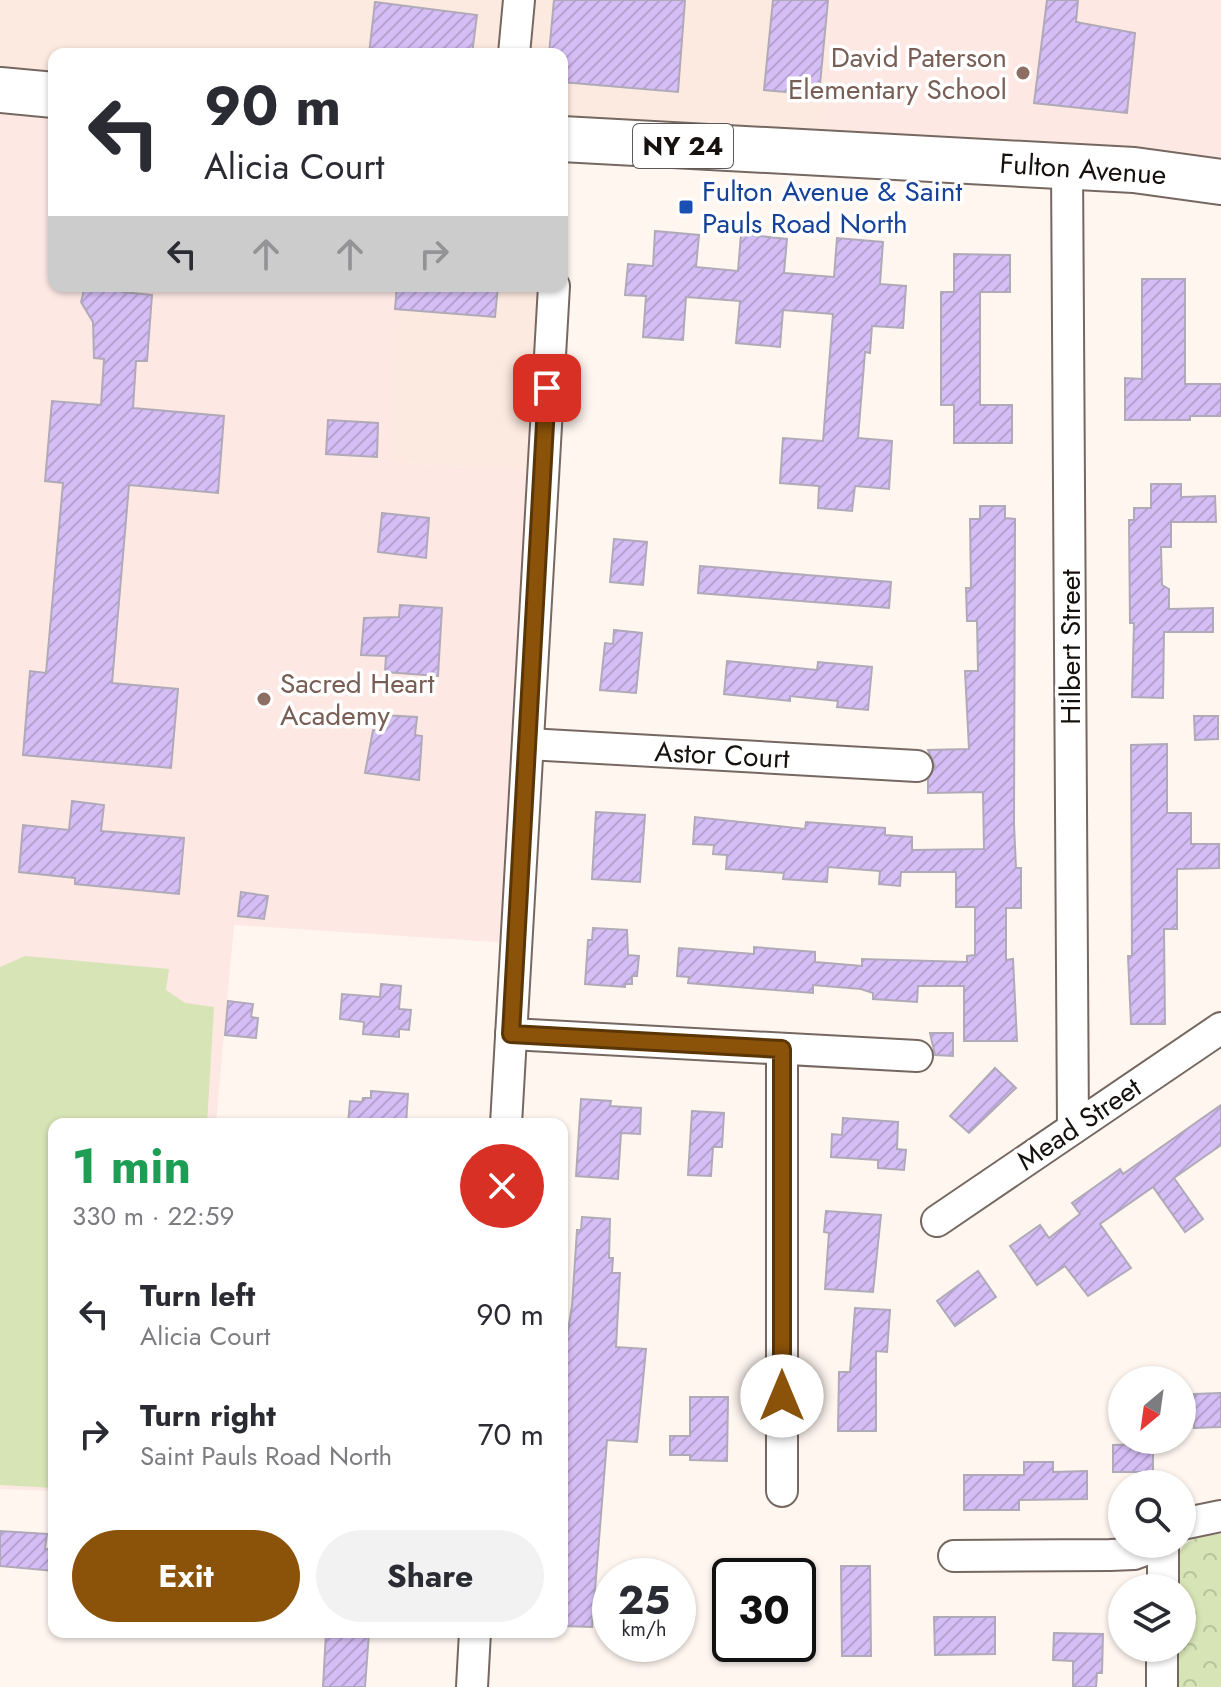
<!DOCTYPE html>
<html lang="en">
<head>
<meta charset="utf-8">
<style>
  body { margin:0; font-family:Jost,sans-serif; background:#f2f2f3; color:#2b2b33; height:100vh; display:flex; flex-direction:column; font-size:30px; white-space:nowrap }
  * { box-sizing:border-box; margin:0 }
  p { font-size:26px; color:#7c7c81 }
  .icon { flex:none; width:44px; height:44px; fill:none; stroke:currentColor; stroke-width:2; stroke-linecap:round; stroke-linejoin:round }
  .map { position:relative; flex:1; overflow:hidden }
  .sheet { position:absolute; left:48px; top:1118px; width:520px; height:520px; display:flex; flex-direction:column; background:#fff; border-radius:16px; box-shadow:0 2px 6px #0004 }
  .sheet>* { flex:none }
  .hud { position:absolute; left:48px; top:48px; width:520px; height:244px; border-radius:16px; box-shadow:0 2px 6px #0004; background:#fff; color:#2b2b33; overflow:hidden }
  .needle { width:52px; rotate:209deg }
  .buttons { position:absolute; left:1108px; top:1366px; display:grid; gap:16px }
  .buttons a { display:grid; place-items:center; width:88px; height:88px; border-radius:50%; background:#fff; box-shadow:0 2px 6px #0004; font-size:40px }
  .speed { position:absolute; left:592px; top:1558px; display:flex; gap:16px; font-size:40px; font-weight:700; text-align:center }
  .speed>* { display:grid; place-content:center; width:104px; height:104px; border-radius:50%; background:#fff; box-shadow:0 2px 6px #0004; line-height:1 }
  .speed small { font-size:20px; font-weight:400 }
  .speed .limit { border:4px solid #111; border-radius:12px; background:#fff; color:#111 }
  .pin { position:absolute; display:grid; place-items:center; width:68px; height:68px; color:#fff; margin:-34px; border-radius:16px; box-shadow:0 4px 12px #0006 }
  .me { position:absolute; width:88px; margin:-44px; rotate:0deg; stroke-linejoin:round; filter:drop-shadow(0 0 6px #0008) }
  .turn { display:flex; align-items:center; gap:28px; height:168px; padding:0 24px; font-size:36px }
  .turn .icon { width:104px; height:104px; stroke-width:2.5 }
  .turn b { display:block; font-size:56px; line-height:68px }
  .lanes { display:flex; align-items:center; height:76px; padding:0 24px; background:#0003; justify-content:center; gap:40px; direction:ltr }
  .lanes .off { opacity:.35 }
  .round { display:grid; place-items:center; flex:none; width:84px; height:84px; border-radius:42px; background:#f2f2f3 }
  .overview { display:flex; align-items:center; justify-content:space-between; height:136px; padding:0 24px }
  h1 { font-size:48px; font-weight:700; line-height:60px; color:#1e9e55 }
  .action { display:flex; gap:16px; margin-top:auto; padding:16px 24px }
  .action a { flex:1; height:92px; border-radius:48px; background:#8b5209; color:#fff; font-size:32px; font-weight:700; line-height:92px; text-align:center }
  .action a+a { background:#f2f2f3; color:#2b2b33 }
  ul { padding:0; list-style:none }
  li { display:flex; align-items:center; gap:24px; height:120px; padding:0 24px }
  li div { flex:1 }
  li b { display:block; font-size:30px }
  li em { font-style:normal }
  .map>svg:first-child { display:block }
  .built { fill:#fce9df }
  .education { fill:#fde8e4 }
  .park { fill:url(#park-crowns) }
  .garden { fill:#d7e4b5 }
  .building { fill:url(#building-hatch); stroke:#b0aab8; stroke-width:2 }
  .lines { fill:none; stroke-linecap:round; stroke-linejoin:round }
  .minor-casing { stroke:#766861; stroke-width:34 }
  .primary-casing { stroke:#766861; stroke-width:48 }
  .minor { stroke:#fff; stroke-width:30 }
  .primary { stroke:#fff; stroke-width:44 }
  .route-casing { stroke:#5a3506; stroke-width:20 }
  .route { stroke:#8b5209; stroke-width:14 }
  .education-dot { fill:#8d6e63; stroke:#fff; stroke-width:3 }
  .transit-dot { fill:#1a4fb4; stroke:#fff; stroke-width:3 }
  .labels { text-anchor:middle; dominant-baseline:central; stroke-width:7; stroke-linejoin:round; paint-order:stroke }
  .shield { fill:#fff; stroke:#5c5856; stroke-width:2 }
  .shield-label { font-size:26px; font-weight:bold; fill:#16110e }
  .education-label { font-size:28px; fill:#785e54; stroke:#fff; text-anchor:end }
  .street-label { font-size:28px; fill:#16110e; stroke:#fff }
  .transit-label { font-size:28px; fill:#164399; stroke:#fff; text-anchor:start }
</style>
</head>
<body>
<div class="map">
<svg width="1221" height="1687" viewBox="0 0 1221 1687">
  <defs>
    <pattern id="park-crowns" width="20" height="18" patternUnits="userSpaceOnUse" patternTransform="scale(2)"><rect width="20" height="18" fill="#d7e4b5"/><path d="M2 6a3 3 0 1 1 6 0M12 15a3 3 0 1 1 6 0" fill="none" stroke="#b8c39a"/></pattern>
    <pattern id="building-hatch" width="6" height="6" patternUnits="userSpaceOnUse" patternTransform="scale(2)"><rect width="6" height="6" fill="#d5bef5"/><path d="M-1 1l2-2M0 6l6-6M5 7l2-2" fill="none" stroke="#b6a2d1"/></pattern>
  </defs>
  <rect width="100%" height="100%" fill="#fff6f0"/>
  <g class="built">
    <path d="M0 0H831L819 146 564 133 562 171V54H54V107L0 102Z"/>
    <path d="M396 286H556L545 472 391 462V378L399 320 394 309Z"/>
  </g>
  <g class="education">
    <path d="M831 0H1221V180L819 146Z"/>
    <path d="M0 102 54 107V286H396L394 309 399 320 391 378V462L545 472 510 943 234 925 216 1124H54V1491L0 1489Z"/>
  </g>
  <path class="park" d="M1221 1534V1687H1175V1648H1182V1588H1174C1174 1551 1180 1536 1221 1534Z"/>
  <path class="garden" d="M25 956 169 969 166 990 185 1003 214 1007 207 1124H54V1488L0 1485V967Z"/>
  <g class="building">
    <path d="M554 0H685L678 92 562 82V54H549Z"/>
    <path d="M773 0H828L819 95 764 90Z"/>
    <path d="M1047 0H1078L1076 22 1135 33 1127 113 1034 103Z"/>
    <path d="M375 2 477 15 472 54H369Z"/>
    <path d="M655 231 699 235 696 267 738 271 741 234 787 239 784 273 834 277 837 238 883 242 880 284 906 286 903 328 872 326 870 353 865 352 858 438 892 441 889 489 855 486 852 511 818 508 819 486 780 483 783 438 823 441 833 314 783 310 780 347 736 343 740 301 686 297 683 340 643 337 646 296 625 295 628 264 653 266Z"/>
    <path d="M954 254 1010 255V292H980V405H1012V443H954V405H941V292H954Z"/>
    <path d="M1142 279H1185V384H1221V416H1190V420H1125V378L1142 379Z"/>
    <path d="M85 286H116L122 292 152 295 147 361H136L133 408 224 416 218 493 129 485 112 683 178 689 171 768 23 755 30 671 46 673 63 483 45 481 52 401 101 405 104 359 94 358 93 322 81 302Z"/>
    <path d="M397 286H498L495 317 395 309Z"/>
    <path d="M328 420 378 423 377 457 326 454Z"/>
    <path d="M1151 484H1181V497L1215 496 1216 522H1171V547H1161L1162 585 1169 589V609L1213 608V632H1164L1163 698 1132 697 1134 623H1130L1129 520H1134V508H1151Z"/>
    <path d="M980 506H1005V518L1015 519 1014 824 1016 868H1021V908H1006V960L1013 959 1017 1041H964V986H918L917 1002 873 999V993L861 989 813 985V993L761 989 688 983 689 977 677 976 679 948 754 954V947L815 952V962L862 966V959L967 962V956L975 955V907H956V872H901L900 886 879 884 880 871 828 867 827 882 783 879 784 873 726 869 727 855 713 854 714 845 693 844 695 817 805 829 806 822 885 828V835L912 837V850L984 849 983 792 928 793V779L935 766 928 750 969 749 965 671H978L977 621H967L966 588H971L970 519H980Z"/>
    <path d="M382 513 429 518 426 558 378 552Z"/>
    <path d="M614 539 647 542 643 585 610 582Z"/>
    <path d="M700 566 891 582 889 608 698 593Z"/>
    <path d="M400 605 442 608 438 676 385 672 386 656 361 655 364 618 399 617Z"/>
    <path d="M614 630 642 633 636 693 600 690 605 643 613 644Z"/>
    <path d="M727 661 817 670 818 662 872 667 868 710 837 707 838 701 790 696V701L724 694Z"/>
    <path d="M382 715 417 717 415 735 422 736 419 780 365 773 373 730 381 731Z"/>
    <path d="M1194 716H1218V739L1195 740Z"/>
    <path d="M1167 744V813H1191V844H1219V868L1177 869V929H1164L1165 1024H1131L1128 956H1132L1131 745Z"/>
    <path d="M72 801 104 805 101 831 184 838 179 894 75 884V878L19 872 23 825 69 830Z"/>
    <path d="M596 812 645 815 640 882 592 879Z"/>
    <path d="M241 892 268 896 264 919 238 916Z"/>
    <path d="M593 928 627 930 628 955 639 956 637 976H632V984H625V987L585 984 588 940H592Z"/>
    <path d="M381 984 401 986 399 1009 411 1010 409 1030 399 1029V1037L363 1034 364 1022 340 1019 342 994 380 997Z"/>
    <path d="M228 1001 253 1004 251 1017 258 1018 256 1038 225 1035Z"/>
    <path d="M930 1033H953V1056L935 1055Z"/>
    <path d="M995 1068 1016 1088 969 1133 950 1116Z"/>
    <path d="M371 1091 408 1094 406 1124H348L350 1101 362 1102 363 1098H371Z"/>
    <path d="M581 1099 611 1101 610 1106 641 1108 640 1134 621 1133 618 1179 576 1176Z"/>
    <path d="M1221 1105V1145L1174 1178 1203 1219 1185 1232 1153 1187 1100 1224 1131 1268 1088 1296 1065 1266 1037 1285 1010 1246 1040 1225 1049 1238 1080 1214 1072 1203 1120 1169 1123 1174Z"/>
    <path d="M692 1111 724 1113 722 1147H713L711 1176 688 1175Z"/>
    <path d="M843 1118 898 1122 897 1149 906 1150 904 1170 878 1168V1160L831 1157 832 1134 842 1135Z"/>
    <path d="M826 1211 881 1215 873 1292 825 1289 829 1233 824 1232Z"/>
    <path d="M582 1217 610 1219 609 1258H613L612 1273H620L616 1347 646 1349 637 1442 607 1440 592 1627 562 1626V1367L572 1306 577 1230H581Z"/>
    <path d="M978 1271 996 1297 955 1326 937 1301Z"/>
    <path d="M855 1308 890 1310 887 1352 876 1351V1431H838L839 1372H850Z"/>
    <path d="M1221 1393V1427L1194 1428V1394Z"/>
    <path d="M690 1397H728L727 1461 690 1460V1455H670V1436H690Z"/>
    <path d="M1153 1444V1472H1113V1445Z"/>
    <path d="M1024 1462H1053V1472L1087 1471V1499L1019 1500V1510H964V1475H1024Z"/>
    <path d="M0 1531 47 1534 45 1549H54V1571L0 1566Z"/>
    <path d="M841 1566H870L871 1656H842Z"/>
    <path d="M934 1617H995V1654L935 1655Z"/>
    <path d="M326 1632 369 1633 365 1687H323Z"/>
    <path d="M1054 1633 1103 1634 1102 1673H1097L1096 1687H1073V1661L1053 1660Z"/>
  </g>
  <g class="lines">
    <defs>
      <g id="minor">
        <path d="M514 54 519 0"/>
        <path d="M1067 166 1073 1128"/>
        <path d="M528 744 917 766"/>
        <path d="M511 1034 917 1056"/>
        <path d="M506 1124 554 286"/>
        <path d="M937 1221 1221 1028"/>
        <path d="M782 1491V1049"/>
        <path d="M1182 1524 1221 1516"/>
        <path d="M954 1556 1110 1555 1134 1554 1161 1544"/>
        <path d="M1163 1588V1544"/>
        <path d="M472 1687 475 1632"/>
        <path d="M1162 1687V1648"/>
      </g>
      <g id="primary">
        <path d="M0 90 54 95"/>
        <path d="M562 139 1134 170 1221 182"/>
      </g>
    </defs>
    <use href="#minor" class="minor-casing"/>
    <use href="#primary" class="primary-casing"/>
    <use href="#minor" class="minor"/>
    <use href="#primary" class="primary"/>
  </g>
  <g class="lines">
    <defs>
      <path id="route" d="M547 388 511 1034 782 1049V1396"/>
    </defs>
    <use href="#route" class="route-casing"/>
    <use href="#route" class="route"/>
  </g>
  <g class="education-dot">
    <circle cx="1023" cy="73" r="8"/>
    <circle cx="264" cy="699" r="8"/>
  </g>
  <rect class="transit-dot" x="678" y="199" width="16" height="16" rx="4"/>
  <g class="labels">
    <rect class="shield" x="633" y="124" width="100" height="44" rx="6"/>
    <g class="shield-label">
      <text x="683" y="146">NY 24</text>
    </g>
    <g class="education-label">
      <text x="1007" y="57">David Paterson<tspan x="1007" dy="32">Elementary School</tspan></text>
      <text x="280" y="683" text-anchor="start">Sacred Heart<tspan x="280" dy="32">Academy</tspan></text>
    </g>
    <g class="street-label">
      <text transform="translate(1083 169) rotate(4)">Fulton Avenue</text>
      <text transform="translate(1070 647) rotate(-90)">Hilbert Street</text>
      <text transform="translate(722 755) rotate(3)">Astor Court</text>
      <text transform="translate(1079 1124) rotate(-34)">Mead Street</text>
    </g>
    <g class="transit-label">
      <text x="702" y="191">Fulton Avenue &amp; Saint<tspan x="702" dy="32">Pauls Road North</tspan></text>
    </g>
  </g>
</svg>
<div class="buttons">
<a><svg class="needle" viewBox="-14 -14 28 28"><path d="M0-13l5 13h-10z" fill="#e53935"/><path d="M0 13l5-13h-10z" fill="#7c7c81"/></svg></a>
<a><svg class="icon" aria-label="search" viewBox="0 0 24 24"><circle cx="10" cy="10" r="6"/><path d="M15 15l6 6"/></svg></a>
<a><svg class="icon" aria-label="layers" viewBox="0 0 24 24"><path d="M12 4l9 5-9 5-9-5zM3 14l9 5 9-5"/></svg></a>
</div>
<div class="speed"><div>25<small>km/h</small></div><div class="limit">30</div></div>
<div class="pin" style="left:547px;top:388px;background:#d93025"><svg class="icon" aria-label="arrive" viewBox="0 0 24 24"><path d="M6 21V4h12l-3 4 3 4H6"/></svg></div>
<svg class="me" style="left:782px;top:1396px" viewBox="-20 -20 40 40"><circle r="19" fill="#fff"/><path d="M0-13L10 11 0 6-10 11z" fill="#8b5209"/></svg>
<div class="hud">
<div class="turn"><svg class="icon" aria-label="left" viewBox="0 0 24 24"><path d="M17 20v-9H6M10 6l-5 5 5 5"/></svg><div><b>90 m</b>Alicia Court</div></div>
<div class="lanes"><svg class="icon" aria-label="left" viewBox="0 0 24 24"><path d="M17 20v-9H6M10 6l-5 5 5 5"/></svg><svg class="icon off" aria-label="ahead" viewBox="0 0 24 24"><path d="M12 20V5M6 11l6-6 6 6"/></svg><svg class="icon off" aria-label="ahead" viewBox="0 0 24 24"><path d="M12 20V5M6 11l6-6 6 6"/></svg><svg class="icon off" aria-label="right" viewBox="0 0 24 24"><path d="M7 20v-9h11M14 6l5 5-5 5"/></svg></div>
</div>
<section class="sheet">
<div class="overview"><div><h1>1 min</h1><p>330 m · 22:59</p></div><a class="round" style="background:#d93025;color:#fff"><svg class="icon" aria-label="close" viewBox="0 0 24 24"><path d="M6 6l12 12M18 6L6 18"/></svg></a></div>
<ul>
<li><svg class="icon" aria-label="left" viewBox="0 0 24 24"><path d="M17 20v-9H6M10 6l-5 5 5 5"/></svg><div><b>Turn left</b><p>Alicia Court</p></div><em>90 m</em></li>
<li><svg class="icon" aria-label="right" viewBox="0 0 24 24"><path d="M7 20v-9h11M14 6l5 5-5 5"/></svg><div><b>Turn right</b><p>Saint Pauls Road North</p></div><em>70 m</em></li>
</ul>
<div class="action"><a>Exit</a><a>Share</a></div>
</section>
</div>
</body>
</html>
